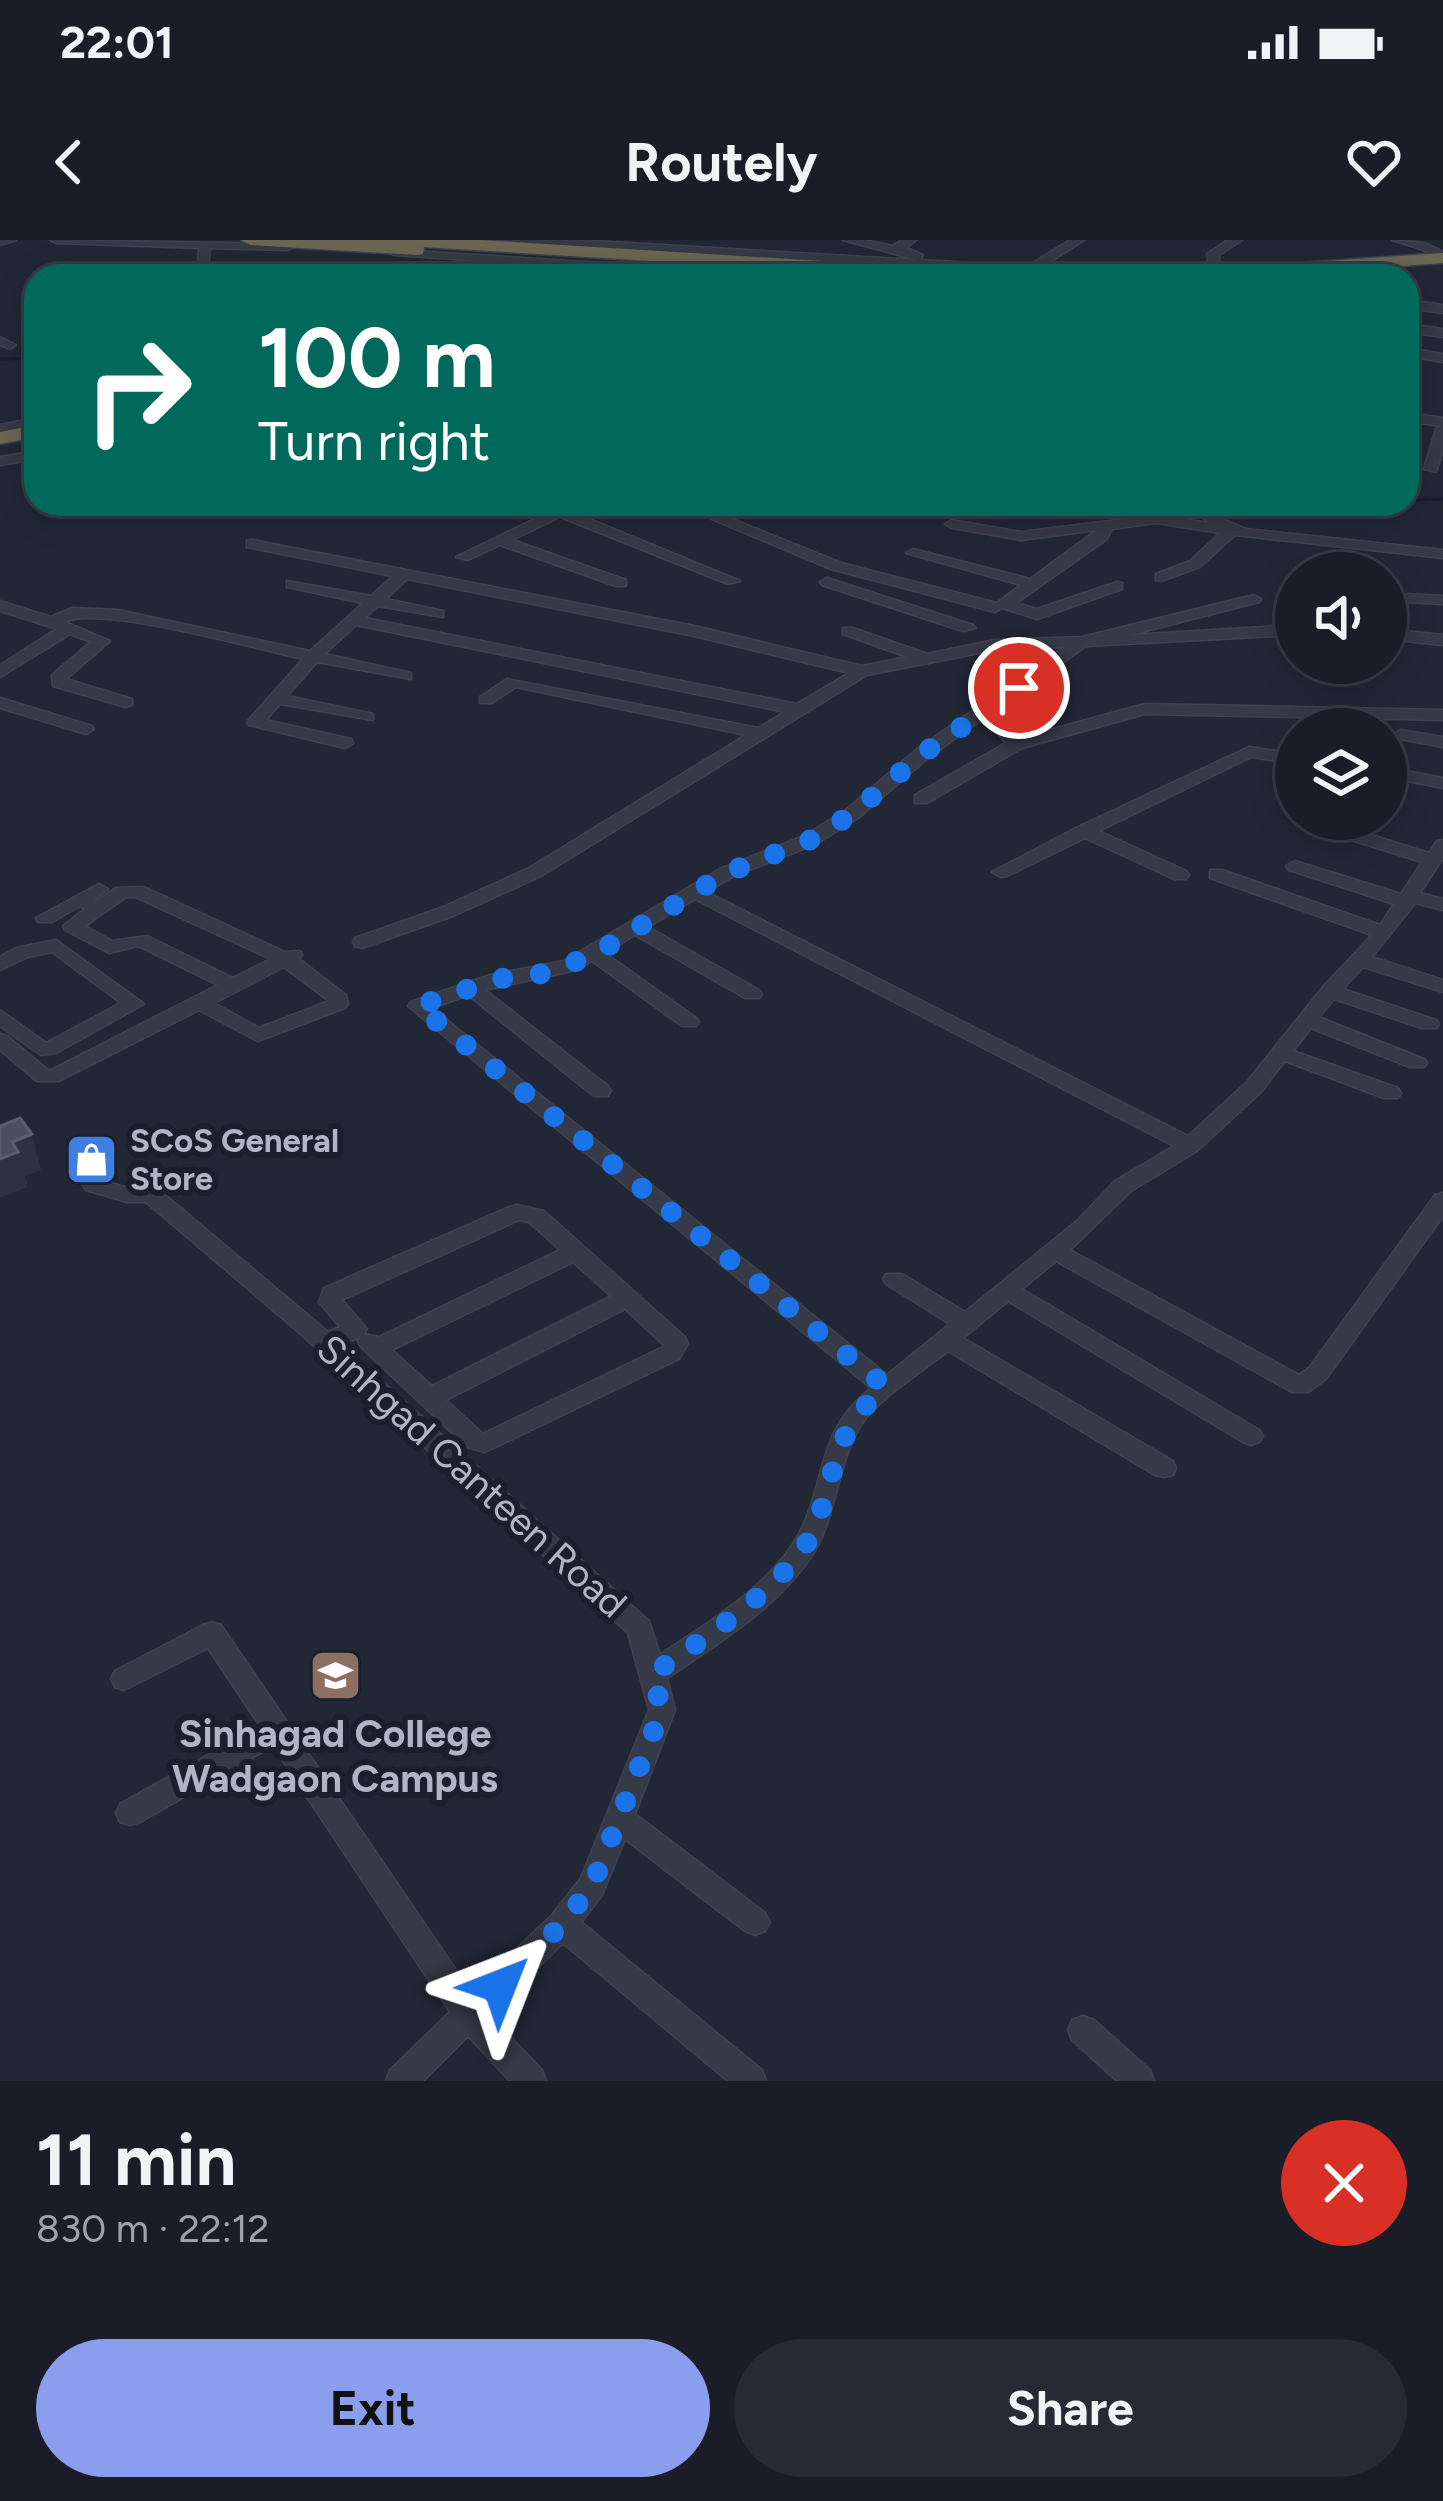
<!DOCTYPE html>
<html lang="en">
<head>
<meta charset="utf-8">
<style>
  body { margin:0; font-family:Figtree,sans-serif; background:#272a34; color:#f1f3f6; height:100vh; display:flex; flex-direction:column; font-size:45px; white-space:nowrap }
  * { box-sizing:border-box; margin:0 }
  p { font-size:39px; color:#9fa2a8 }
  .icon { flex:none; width:66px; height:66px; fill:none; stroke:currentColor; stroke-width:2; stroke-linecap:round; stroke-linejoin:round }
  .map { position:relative; height:1841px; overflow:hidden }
  .side { display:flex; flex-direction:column; background:#1a1d28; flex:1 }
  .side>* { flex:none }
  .top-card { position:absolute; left:24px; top:24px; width:1395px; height:252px; border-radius:36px; box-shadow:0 6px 30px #0003,0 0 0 3px #383b45; background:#00695c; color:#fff; overflow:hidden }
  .tools { position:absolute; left:1275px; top:312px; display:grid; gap:24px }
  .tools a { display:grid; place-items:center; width:132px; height:132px; border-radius:50%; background:#1a1d28; box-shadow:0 6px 30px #0003,0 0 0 3px #383b45; font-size:60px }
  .pin { position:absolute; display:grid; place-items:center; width:102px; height:102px; color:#fff; margin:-51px; border:6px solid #fff; border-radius:50%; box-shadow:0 3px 12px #0007 }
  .me { position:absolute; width:132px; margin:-66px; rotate:45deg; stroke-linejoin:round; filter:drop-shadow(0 0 9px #0008) }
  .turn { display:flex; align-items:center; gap:42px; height:252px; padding:0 36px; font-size:54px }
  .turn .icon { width:156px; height:156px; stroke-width:2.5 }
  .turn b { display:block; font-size:84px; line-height:102px }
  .round { display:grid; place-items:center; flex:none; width:126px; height:126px; border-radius:63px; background:#272a34 }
  .overview { display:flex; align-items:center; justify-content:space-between; height:204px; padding:0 36px }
  h1 { font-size:72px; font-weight:700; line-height:90px }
  .primary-button { display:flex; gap:24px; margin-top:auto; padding:24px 36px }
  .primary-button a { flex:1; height:138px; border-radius:72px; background:#8b9ded; color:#111; font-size:48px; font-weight:700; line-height:138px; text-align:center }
  .primary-button a+a { background:#272a34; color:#f1f3f6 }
  .status { display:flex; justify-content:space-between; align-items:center; height:84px; padding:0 60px; background:#1a1d28; direction:ltr }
  .status svg { height:33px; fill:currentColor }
  header { display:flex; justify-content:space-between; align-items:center; height:156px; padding:0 36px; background:#1a1d28; font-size:54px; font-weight:700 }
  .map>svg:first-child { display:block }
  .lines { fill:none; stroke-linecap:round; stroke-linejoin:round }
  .stream { stroke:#171d32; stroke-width:3 }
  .minor-casing { stroke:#3f4250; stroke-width:3 }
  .highway-casing { stroke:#3d414e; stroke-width:3 }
  .minor { fill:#363946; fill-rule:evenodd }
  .highway { fill:#6c6753; fill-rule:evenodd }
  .shaded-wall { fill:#2d3243 }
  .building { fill:#4a4f60; stroke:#5a5f70; stroke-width:3 }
  .route { stroke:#1a73e8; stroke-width:21; stroke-dasharray:0 37.8 }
  .labels { text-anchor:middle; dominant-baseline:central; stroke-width:12; stroke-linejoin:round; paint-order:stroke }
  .poi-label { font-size:33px; font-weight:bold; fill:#b0b4c3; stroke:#1b1e2b; text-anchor:start }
  .near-street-label { font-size:39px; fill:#b0b4c3; stroke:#1b1e2b }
  .near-poi-label { font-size:39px; font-weight:bold; fill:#b0b4c3; stroke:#1b1e2b }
</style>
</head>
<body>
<div class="status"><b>22:01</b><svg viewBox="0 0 49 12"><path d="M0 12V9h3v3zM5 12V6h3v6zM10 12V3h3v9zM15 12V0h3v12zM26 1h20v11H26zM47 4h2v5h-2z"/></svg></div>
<header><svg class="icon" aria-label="back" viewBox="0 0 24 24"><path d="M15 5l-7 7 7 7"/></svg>Routely<svg class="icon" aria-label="heart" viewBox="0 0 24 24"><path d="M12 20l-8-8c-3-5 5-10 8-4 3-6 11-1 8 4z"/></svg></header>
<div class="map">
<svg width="1443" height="1841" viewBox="0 0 1443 1841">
  <rect width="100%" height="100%" fill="#222736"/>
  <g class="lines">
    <g class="stream">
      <path d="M0 119 36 118"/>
      <path d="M1407 261 1443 259"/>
      <path d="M1244 264H1332"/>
    </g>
    <defs>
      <g id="minor">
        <path d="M0 0H16L0 5Z"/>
        <path d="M50 0 288 4 294 7 288 10 210 8 208 26 170 36V32L198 22 199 8 56 3Z"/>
        <path d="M514 0H577L917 20 843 0H864L893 6 902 0H916L906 8 923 15 920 20 1028 26 1070 0H1084L1042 27 1052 29V33L1048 34 520 3Z"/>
        <path d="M1228 0H1242L1219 15 1220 34 1210 36 1207 14Z"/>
        <path d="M1392 0 1425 3 1443 12V20L1421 9Z"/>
        <path d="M397 10 762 33 768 36H707L393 15 391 13Z"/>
        <path d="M1407 60 1443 65V73L1407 68Z"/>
        <path d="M1407 84 1443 89V97L1407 92Z"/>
        <path d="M0 97 16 105 10 109 0 105Z"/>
        <path d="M1407 108 1443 114V122L1407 116Z"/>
        <path d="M1407 173 1443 178V211L1436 232 1424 229 1436 189 1441 186 1407 181Z"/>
        <path d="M36 178V186L0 193V185Z"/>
        <path d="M36 211V219L0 225V217Z"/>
        <path d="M566 264H576L578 267 572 272 740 341 728 344 560 277 512 300 626 340V346H616L500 305 468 320 456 317Z"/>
        <path d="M676 264H695L841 323 997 363 1021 345 906 313 913 309 1030 339 1097 290 1021 300 952 288 945 284 952 280 1021 292 1157 275 1209 283 1187 264H1202L1214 275 1246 289 1443 310V318L1235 295 1200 327 1161 341 1156 340V334L1190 321 1220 293 1157 283 1112 289 1107 299 1016 363 1037 369 1117 342 1122 343V349L1037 379 1002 368 995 372 831 329Z"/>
        <path d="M252 300 694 386 862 426 907 417 843 394V388H853L927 414 995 400 1082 397 1254 355 1261 359 1259 362 1130 395 1296 385V395L1086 406 995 470 1020 498 1145 464 1443 470V480L1145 474 1022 508 927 563H915V555L1006 503 984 478 928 518 858 578 816 604 732 637 707 652 1188 896 1247 842 1323 747 1372 695 1210 638V630H1222L1380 685 1394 664 1289 630 1286 626 1295 621 1401 654 1422 622 1296 583V575V579H1320L1429 613 1437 601 1443 600V618L1420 653 1443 659V670L1415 663 1372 717 1443 740V752L1363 727 1343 749 1436 780 1439 784 1436 788H1422L1334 759 1319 777 1424 819 1427 823 1424 827H1410L1311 788 1293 811 1398 848 1401 853 1398 858H1384L1285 821 1261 852 1197 911 1131 951 1070 1010 1299 1135 1310 1127 1435 955 1443 953V976L1326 1139 1308 1152H1292L1056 1021 1022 1049 1259 1190 1263 1196 1259 1202 1251 1205 1243 1202 1008 1061 963 1098 1173 1221 1176 1228 1173 1235 1164 1237 1155 1235 948 1111C925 1129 878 1160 863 1182 835 1224 838 1279 809 1320 774 1370 716 1405 667 1438L675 1470 635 1574 765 1673 770 1682 765 1691 755 1695 745 1691 625 1599 602 1655 581 1682 762 1830 766 1841H728L563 1703 489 1775 542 1830 546 1841H510L468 1796 423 1841H386L390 1830 450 1772 273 1506 140 1582 130 1585 120 1582 116 1573 120 1564 260 1486 208 1408 124 1450 115 1447 111 1439 115 1431 203 1385 212 1382 221 1385 471 1752 552 1675 581 1638 649 1470 628 1393 294 1088 146 962H127L86 950 83 945 94 938 128 948 159 950 328 1092 340 1087 319 1062 324 1048 509 967 517 965 544 971 685 1097 688 1103 679 1119 485 1212 467 1207 361 1107 358 1101 360 1097 342 1105 649 1381 660 1415C708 1382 771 1346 799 1294 828 1237 815 1193 871 1148L408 766 411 762 490 735 564 721 720 629 804 596 846 570 916 510 1064 407 995 410 867 435 541 636 453 676 362 708 355 706 353 702 355 698 441 668 529 628 746 495 516 447 492 463H480V457L507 439 758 488 785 472 356 385 325 414 411 433V439L317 422 287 456 373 474V480L280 464 266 480 351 499 353 503 345 508 249 485 247 482 303 419C257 409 100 365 65 382L110 401 66 439 132 459V465L126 467 53 446 52 435 91 402 70 394 0 437V425L57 389 0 371V361L51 377 71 368 118 370 310 411 363 363 287 347V341L371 356 393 336 247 307V301ZM407 339 694 396 849 433 797 464 365 378 378 366 443 377V371L386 359ZM695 659 1174 906 1115 941 1077 981 965 1072 902 1034H886L883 1039 886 1044 950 1084 887 1135 432 768 468 755 594 856H608L611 851 608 846 485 750 577 730 592 721 682 786H696L699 782 696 778 605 713 635 695 745 758H759L762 754 759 750 648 687ZM519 980 529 982 560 1010 379 1097 364 1094 367 1089 342 1060ZM573 1022 611 1056 432 1146 392 1110ZM625 1069 664 1105 663 1107 483 1194 446 1160Z"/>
        <path d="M827 338 973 385 976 388 963 391 822 345 820 342Z"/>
        <path d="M1386 353 1443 356V364L1386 361Z"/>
        <path d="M1386 389 1443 395V405L1386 399Z"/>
        <path d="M0 458 92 486 94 489 86 494 0 468Z"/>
        <path d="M1401 490 1443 497V507L1395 498 1393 495Z"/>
        <path d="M1249 507 1296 514V524L1251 517 1099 591 1186 631 1189 635 1186 639H1174L1085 598 1007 636 1001 637 992 632 1078 587Z"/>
        <path d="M1386 527 1443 538V548L1386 537Z"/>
        <path d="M99 644 108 649 94 659 97 661 116 648 144 647 285 712 300 711 302 715 299 719 346 755 348 764 345 768 258 801 199 770 59 841H37L0 810V794L7 796 49 831 218 745 138 706 109 713 65 690 63 686 85 669 80 666 52 682H38L36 678ZM126 657H135L271 719 233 738 147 696 112 701 85 686ZM284 727 329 761 259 788 214 763Z"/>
        <path d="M56 700 144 764 56 813 41 815 0 786V770L46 803 121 763 52 712 28 717 0 730V717L16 708Z"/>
        <path d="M1083 1776 1094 1780 1150 1830 1154 1841H1117L1072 1800 1068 1790 1072 1780Z"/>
      </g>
      <g id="highway">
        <path d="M241 0H480L984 31 993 36H896L424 7 423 14 417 15 250 5Z"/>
        <path d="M1443 13V23L1263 36H1037L1048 26 1214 29Z"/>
        <path d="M36 185V197L0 204V192Z"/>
      </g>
    </defs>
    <use href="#minor" class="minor-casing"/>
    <use href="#highway" class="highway-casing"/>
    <use href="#minor" class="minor"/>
    <use href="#highway" class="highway"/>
  </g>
  <path class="shaded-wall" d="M32 894 41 930 25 936 28 947 0 958V919L12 902Z"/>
  <path class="building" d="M20 878 32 894 12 902 18 912 0 919V886Z"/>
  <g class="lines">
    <path class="route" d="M500 1746 562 1684 592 1646 662 1470 652 1434C698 1403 789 1344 812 1293 841 1228 826 1201 885 1146L418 766 497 739 547 733 595 714 726 633 810 600 852 574 922 514 1019 448"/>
  </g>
  <defs>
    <symbol id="shop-square" viewBox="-11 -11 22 22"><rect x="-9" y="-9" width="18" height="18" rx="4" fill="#3f7fe0" stroke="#1b1e2b"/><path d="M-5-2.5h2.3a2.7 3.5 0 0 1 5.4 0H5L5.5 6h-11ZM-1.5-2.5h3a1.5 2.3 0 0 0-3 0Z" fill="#fff"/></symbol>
    <symbol id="university-square" viewBox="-11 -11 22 22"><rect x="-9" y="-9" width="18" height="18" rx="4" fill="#8d6e63" stroke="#1b1e2b"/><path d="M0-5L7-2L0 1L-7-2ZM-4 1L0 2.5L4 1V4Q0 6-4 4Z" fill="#fff"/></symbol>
  </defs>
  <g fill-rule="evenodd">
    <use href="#shop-square" x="62" y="890" width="59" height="59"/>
    <use href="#university-square" x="306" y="1406" width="59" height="59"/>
  </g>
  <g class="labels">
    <g class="poi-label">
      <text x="130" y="900">SCoS General<tspan x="130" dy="38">Store</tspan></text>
    </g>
    <g class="near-street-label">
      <text transform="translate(472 1236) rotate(42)">Sinhgad Canteen Road</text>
    </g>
    <g class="near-poi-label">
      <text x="335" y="1493">Sinhagad College<tspan x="335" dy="45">Wadgaon Campus</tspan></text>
    </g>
  </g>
</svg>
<div class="tools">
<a><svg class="icon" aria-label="sound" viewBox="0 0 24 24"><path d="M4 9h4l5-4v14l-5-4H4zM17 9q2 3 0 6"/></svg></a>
<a><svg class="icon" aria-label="layers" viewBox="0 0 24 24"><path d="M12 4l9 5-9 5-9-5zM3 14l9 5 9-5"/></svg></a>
</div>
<div class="pin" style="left:1019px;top:448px;background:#d93025"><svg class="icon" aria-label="arrive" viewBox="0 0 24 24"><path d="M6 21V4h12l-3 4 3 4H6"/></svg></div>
<svg class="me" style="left:500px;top:1746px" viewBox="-20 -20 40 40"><path d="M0-17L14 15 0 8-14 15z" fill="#1a73e8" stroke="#fff" stroke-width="4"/></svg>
<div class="top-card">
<div class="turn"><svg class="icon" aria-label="right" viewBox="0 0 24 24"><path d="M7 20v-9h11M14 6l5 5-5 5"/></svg><div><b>100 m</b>Turn right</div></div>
</div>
</div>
<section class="side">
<div class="overview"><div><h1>11 min</h1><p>830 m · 22:12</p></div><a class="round" style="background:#d93025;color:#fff"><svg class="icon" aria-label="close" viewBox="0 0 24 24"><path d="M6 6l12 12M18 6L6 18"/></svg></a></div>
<div class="primary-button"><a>Exit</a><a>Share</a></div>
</section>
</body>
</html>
